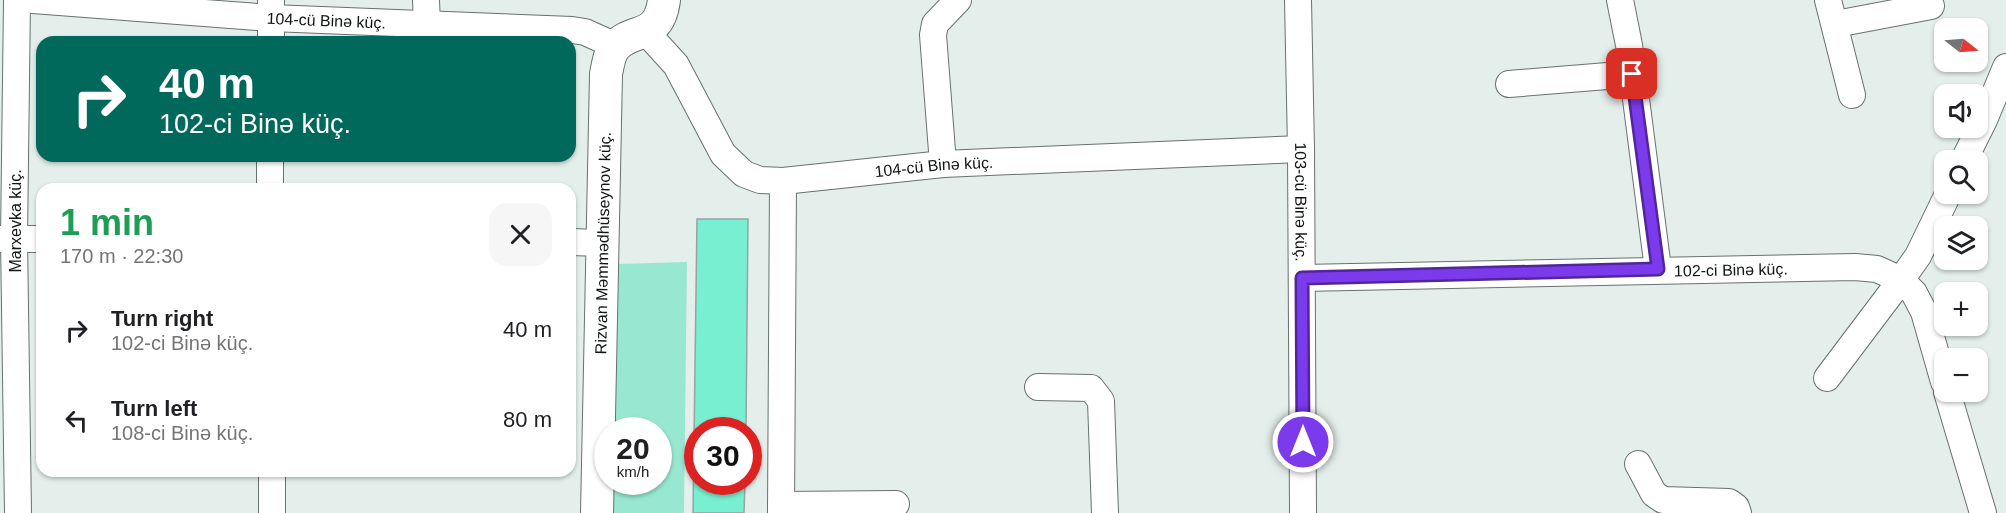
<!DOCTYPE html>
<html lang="en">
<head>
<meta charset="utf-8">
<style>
  body { margin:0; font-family:Helvetica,sans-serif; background:#f6f6f6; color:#202124; height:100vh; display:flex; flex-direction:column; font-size:22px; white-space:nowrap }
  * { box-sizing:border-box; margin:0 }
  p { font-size:20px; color:#757577 }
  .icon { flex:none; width:33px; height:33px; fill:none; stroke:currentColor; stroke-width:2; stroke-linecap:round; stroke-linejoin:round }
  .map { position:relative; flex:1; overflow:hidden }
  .sheet { position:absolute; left:36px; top:183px; width:540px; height:294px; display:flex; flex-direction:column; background:#fff; border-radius:18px; box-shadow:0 2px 4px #0004 }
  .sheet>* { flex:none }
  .top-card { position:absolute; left:36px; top:36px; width:540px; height:126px; border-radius:18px; box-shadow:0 2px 4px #0004; background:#00695c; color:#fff; overflow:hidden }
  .needle { width:39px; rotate:107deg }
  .fabs { position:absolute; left:1934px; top:18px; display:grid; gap:12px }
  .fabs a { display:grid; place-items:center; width:54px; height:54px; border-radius:12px; background:#fff; box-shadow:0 2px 4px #0004; font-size:30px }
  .speed { position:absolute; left:594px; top:417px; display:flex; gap:12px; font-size:30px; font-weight:700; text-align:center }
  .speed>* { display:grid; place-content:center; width:78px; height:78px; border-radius:50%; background:#fff; box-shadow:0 2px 4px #0004; line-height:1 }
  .speed small { font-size:15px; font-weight:400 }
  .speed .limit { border:9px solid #d22; background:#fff; color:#111 }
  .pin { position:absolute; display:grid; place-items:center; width:51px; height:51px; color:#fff; margin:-26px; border-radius:12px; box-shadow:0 3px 9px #0006 }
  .me { position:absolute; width:66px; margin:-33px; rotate:0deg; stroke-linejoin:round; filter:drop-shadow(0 0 4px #0008) }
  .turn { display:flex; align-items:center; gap:21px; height:126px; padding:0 24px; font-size:27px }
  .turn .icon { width:78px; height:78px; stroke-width:2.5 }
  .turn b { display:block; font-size:42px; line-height:51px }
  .round { display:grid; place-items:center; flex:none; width:63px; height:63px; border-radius:18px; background:#f6f6f6 }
  .overview { display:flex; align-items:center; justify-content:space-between; height:102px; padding:0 24px }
  h1 { font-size:36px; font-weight:600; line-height:45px; color:#1e9e55 }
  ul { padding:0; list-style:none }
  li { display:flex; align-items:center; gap:18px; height:90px; padding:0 24px }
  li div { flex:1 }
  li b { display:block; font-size:22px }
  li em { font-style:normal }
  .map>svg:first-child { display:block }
  .green { fill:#98e8d1 }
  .building { fill:#77efd0; stroke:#98a3a0; stroke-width:1.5 }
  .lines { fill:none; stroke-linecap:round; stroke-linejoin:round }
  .minor-casing { stroke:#67716e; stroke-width:28 }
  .tertiary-casing { stroke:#67716e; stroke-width:34 }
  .minor { stroke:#fff; stroke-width:26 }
  .tertiary { stroke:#fff; stroke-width:32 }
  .route-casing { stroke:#51269a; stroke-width:15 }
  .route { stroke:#7c3aed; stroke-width:10 }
  .labels { text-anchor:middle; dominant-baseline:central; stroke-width:4.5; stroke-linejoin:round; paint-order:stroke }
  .street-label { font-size:16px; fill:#111514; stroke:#fff }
</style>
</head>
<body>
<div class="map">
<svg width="2006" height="513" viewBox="0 0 2006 513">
  <rect width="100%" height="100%" fill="#e4efeb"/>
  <path class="green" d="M687 262 684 513H610L611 482H658V430H612L617 264Z"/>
  <path class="building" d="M697 219H748L746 430H698V482H745L744 513H693Z"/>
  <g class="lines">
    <defs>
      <g id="minor">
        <path d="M17 0 14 239 18 513"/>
        <path id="s1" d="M33 0 271 18 572 30 585 32 616 46"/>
        <path d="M271 0V42"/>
        <path d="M426 0 427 25"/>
        <path id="s2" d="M1298 0 1301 149 1303 513"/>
        <path d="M1620 0 1629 45 1658 269"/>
        <path d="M1828 0 1852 95"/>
        <path d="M1836 24 1931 6"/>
        <path id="s3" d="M646 32 676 65 723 154 744 174 760 180 783 181 943 164 1301 149"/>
        <path d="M1509 84 1632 74"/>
        <path d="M1964 160 1984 120 2006 67"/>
        <path d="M943 164 933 35 935 24 958 0"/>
        <path d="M270 189V156"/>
        <path d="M0 239H42"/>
        <path d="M570 242 602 243"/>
        <path id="s4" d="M1302 278 1855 267 1877 269 1901 280 1914 293 1924 312 1944 382"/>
        <path d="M1827 378 1901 280 1918 256 1948 194"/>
        <path d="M1038 387 1091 388 1101 401 1105 513"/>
        <path d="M1947 392 1983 513"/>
        <path d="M1638 464 1654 494 1663 500 1729 502 1736 507 1738 513"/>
        <path d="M272 471V513"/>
        <path d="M781 505 896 504"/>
        <path d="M781 513 783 181"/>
      </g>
      <g id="tertiary">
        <path id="s5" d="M597 513 606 74C608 65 609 54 615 47 632 27 659 41 664 0"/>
      </g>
    </defs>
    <use href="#minor" class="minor-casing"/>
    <use href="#tertiary" class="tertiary-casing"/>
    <use href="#minor" class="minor"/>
    <use href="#tertiary" class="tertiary"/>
  </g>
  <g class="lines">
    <defs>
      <path id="route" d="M1303 442 1302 278 1658 269 1632 74"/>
    </defs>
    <use href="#route" class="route-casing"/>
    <use href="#route" class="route"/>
  </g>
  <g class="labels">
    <g class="street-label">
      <text stroke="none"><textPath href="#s1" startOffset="294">104-cü Binə küç.</textPath></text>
      <text stroke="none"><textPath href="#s3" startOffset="366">104-cü Binə küç.</textPath></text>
      <text stroke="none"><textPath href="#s2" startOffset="202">103-cü Binə küç.</textPath></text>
      <text transform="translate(15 221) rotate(-90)">Marxevka küç.</text>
      <text stroke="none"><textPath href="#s5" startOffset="270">Rizvan Məmmədhüseynov küç.</textPath></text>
      <text stroke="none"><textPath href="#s4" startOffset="429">102-ci Binə küç.</textPath></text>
    </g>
  </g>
</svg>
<div class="fabs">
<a><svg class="needle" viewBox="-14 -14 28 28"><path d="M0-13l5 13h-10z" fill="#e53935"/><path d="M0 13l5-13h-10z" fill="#757577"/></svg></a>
<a><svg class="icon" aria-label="sound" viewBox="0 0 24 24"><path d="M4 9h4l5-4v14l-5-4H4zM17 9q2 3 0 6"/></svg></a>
<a><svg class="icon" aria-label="search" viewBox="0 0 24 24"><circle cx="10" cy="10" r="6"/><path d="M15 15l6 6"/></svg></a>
<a><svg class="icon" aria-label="layers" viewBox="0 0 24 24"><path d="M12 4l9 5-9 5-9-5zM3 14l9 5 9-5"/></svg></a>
<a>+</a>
<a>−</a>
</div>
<div class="speed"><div>20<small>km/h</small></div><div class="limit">30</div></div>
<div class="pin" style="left:1632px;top:74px;background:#d93025"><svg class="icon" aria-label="arrive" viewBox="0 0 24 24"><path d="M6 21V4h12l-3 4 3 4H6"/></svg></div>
<svg class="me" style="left:1303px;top:442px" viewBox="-20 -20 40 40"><circle r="17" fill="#7c3aed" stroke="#fff" stroke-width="3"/><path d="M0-11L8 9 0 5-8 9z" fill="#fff"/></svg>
<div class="top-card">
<div class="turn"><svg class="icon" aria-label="right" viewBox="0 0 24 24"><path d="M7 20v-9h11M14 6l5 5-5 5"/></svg><div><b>40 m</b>102-ci Binə küç.</div></div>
</div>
<section class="sheet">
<div class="overview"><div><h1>1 min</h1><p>170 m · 22:30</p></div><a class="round"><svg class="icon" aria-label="close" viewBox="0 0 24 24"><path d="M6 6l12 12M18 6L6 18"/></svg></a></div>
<ul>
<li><svg class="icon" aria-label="right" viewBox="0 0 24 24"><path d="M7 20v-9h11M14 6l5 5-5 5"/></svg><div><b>Turn right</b><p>102-ci Binə küç.</p></div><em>40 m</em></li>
<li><svg class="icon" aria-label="left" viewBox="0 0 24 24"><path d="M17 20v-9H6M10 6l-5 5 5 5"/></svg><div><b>Turn left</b><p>108-ci Binə küç.</p></div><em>80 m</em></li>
</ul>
</section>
</div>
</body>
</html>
